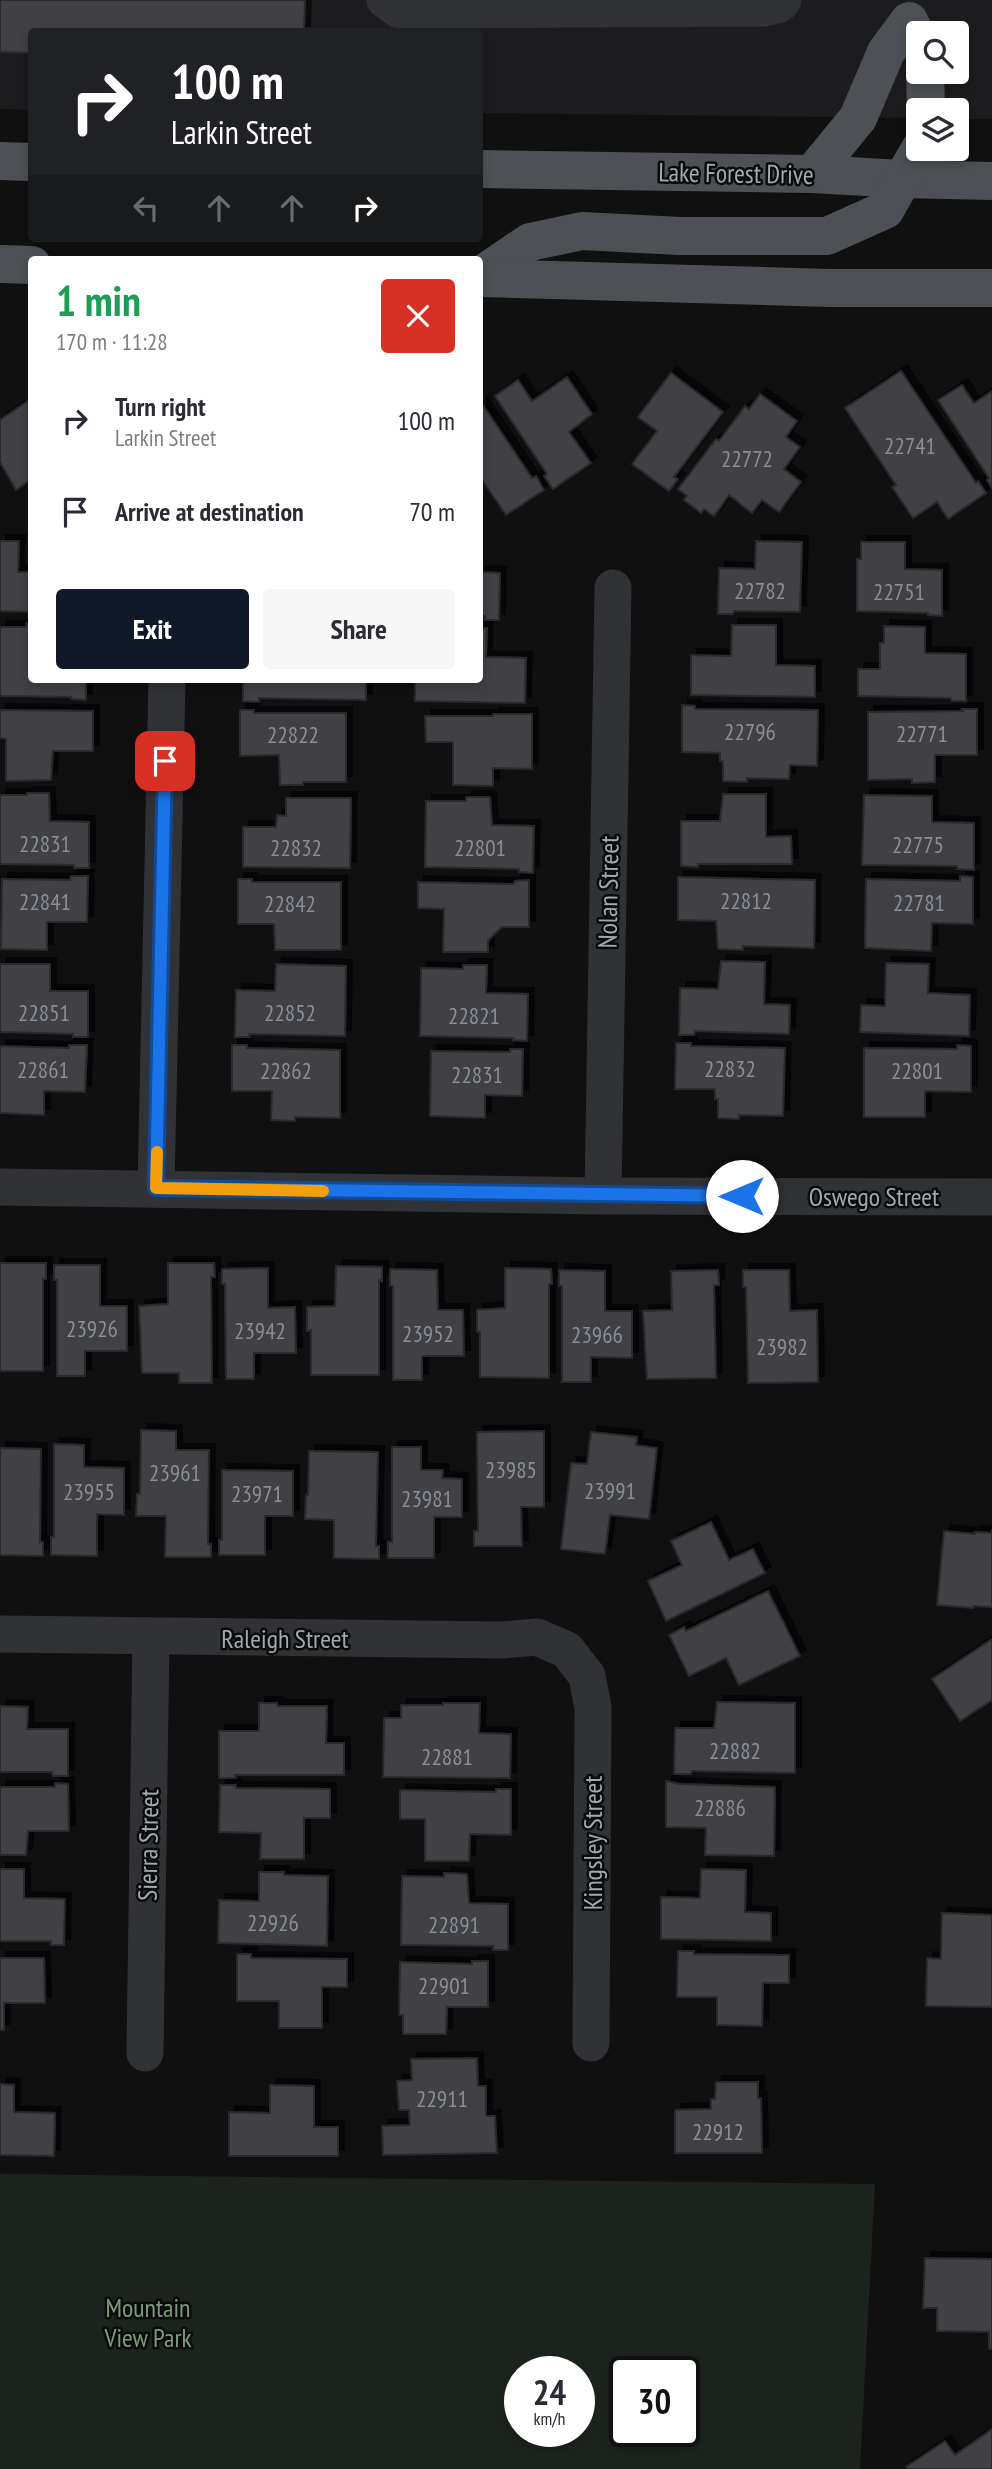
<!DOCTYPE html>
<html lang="en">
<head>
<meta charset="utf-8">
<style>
  body { margin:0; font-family:"PT Sans Narrow",sans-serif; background:#f7f7f7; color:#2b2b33; height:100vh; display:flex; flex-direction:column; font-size:26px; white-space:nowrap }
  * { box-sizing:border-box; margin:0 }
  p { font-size:23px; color:#7c7c81 }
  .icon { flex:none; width:38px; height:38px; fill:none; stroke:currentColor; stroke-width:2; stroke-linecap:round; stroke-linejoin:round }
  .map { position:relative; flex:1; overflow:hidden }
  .side { position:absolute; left:28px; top:256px; width:455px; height:427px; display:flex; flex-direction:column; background:#fff; border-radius:7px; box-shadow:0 4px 10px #0003 }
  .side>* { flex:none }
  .banner { position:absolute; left:28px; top:28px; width:455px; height:214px; border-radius:7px; box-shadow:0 4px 10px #0003; background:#202124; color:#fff; overflow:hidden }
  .tools { position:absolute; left:906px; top:21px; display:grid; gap:14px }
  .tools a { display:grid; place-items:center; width:63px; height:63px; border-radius:7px; background:#fff; box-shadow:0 4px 10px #0003; font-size:35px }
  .speed { position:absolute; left:504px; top:2356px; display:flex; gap:14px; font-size:35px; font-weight:700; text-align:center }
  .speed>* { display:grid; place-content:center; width:91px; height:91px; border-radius:50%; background:#fff; box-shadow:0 4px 10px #0003; line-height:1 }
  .speed small { font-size:18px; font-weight:400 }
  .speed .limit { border:4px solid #111; border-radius:10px; background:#fff; color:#111 }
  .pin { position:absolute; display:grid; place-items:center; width:60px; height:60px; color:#fff; margin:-30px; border-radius:14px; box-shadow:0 4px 10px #0006 }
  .me { position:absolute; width:77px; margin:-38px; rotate:270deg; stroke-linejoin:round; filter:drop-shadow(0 0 5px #0008) }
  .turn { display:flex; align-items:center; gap:24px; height:147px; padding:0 28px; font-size:32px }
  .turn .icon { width:91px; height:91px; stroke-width:2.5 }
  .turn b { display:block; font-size:49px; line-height:60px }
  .lanes { display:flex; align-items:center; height:66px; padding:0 28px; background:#0003; justify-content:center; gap:35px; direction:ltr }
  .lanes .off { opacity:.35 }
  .round { display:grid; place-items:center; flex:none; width:74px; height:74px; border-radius:7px; background:#f7f7f7 }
  .head { display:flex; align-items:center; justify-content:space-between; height:119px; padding:0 28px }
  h1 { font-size:42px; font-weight:600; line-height:52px; color:#1e9e55 }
  .action { display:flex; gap:14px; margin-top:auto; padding:14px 28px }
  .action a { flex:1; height:80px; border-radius:7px; background:#111827; color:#fff; font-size:28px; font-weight:600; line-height:80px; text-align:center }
  .action a+a { background:#f7f7f7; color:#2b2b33 }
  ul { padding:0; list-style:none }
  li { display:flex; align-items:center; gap:21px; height:91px; padding:0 28px }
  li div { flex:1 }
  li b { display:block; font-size:26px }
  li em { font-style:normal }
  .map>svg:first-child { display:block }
  .built { fill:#1c1c1e; fill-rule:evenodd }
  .green { fill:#1c231c; fill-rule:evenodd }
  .building { fill:#3f4044; stroke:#2a2a2d; stroke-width:2; filter:url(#shadow) }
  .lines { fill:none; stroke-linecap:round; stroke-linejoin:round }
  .minor { stroke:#313236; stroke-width:37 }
  .major { stroke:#4d5055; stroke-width:38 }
  .route-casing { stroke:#114b97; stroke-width:18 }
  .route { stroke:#1a73e8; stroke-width:12 }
  .slow { stroke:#f59e0b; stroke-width:12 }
  .labels { text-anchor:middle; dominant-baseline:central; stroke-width:5; stroke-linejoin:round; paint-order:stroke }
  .number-label { font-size:23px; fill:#888f96 }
  .street-label { font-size:26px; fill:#a1a9b1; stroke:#0b0b0c }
  .park-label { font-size:26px; fill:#7c9c79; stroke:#0b0b0c }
</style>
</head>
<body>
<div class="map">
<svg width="992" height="2469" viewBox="0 0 992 2469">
  <defs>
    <filter id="shadow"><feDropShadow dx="6" dy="-6" stdDeviation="0" flood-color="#0009"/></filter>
  </defs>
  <rect width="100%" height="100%" fill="#101011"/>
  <path class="built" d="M0 0H992V119H957V110H919V118L480 113V32H32L31 110 0 109ZM919 33H957V72H919Z"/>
  <path class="green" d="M0 2174 875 2184 860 2469H0ZM520 2371H579V2431H520ZM684 2371V2431H625V2371Z"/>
  <g class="building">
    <path d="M0 0H305L304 32H32V53L0 52Z"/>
    <path d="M901 371 976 483 978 481 986 493 948 519 937 502 913 518 892 487 896 485 845 408Z"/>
    <path d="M671 373 723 412 674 477 678 479 669 491 632 464 657 431 638 417Z"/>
    <path d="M567 377 592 414 569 432 591 463 553 489 544 476 547 474 495 396 518 380 532 401Z"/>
    <path d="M962 385 974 403 992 391V488L987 480 989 478 938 400Z"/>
    <path d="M760 394 797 421 786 437 800 447 784 469 801 482 779 512 762 500 752 513 729 495 714 516 704 509 701 513 684 500 687 496 678 489 716 439 719 441 745 406 749 409Z"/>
    <path d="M32 398V479L16 490 0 462V420Z"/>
    <path d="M481 402 532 478 536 476 544 490 506 515 483 481 480 483Z"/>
    <path d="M0 541H19L18 572H32V612L0 611Z"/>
    <path d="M756 541 802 542 800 612 734 611 733 614H718L719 568 755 569Z"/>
    <path d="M861 542H905V569L942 570V616L928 615V613L857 611V559H861Z"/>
    <path d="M480 572 500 573 499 620H485V616H480Z"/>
    <path d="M26 623 32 624V679H86V700L71 699V697L0 696V627H26Z"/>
    <path d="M732 625H776V665L815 666V697L691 695V655L731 656Z"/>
    <path d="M884 626 925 627V653L966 654V701H952L951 698 858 696V669H880V643H884Z"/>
    <path d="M480 628H487L486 657 526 658 525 703 415 701V679H480Z"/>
    <path d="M243 679H366V700L259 698V702L243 701Z"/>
    <path d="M682 705 695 706V709L818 710 817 766 790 765 789 779 747 778V782L723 781V761H720V753L682 752Z"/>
    <path d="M962 709H977V755H935V782L912 783V779L868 780V712L963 711Z"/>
    <path d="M0 710 93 711V751H53L51 780 6 781V739L0 738Z"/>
    <path d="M240 710H254V713H346V782H303V785H280L279 755 240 756Z"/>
    <path d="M493 714H532V769L493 768V786L453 785V742H426L425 716H493Z"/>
    <path d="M27 793H49L50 821 89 822V868H74V865L0 864V795H27Z"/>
    <path d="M723 794H766V837L791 836 792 864H698V867L681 866V821H720Z"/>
    <path d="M864 795 932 796V822L974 823V870L957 869V866L862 865Z"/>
    <path d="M466 797H490L492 825 534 826 533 873 519 872V869L425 867 426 801H466Z"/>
    <path d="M286 798H351L350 868 243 867V827H276L277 815 286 816Z"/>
    <path d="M71 876H88L87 922H47V950L1 949 2 879 70 880Z"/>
    <path d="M960 876 973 877V924L932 923 931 951 865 948 866 879 960 881Z"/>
    <path d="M678 877 815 880 814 948 743 946V950L718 949 716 921 678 920Z"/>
    <path d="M238 879H252V882H341V950H275L274 924H238Z"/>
    <path d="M529 880V927H502L488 941V952H443L444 909 418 908V882L514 884 515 881Z"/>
    <path d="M721 961 765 962 764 1004 790 1005 789 1034 695 1031 694 1035H679L680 988 718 989Z"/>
    <path d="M886 963 929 964 928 993 970 995 969 1036 860 1032 861 1005 885 1006Z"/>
    <path d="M0 964H50V991H88V1037H73V1034L0 1032Z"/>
    <path d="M276 964 346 966 345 1036 249 1034V1037H235L236 990 275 991Z"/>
    <path d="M463 965H487L486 993 528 994 527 1041 513 1040V1038L420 1036 421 968 463 969Z"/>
    <path d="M676 1043H691V1046L785 1048 783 1116 739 1115V1119L718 1118V1099H715V1089H675Z"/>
    <path d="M69 1045H87L85 1092 44 1091V1115L0 1113V1046L69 1048Z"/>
    <path d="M232 1045H247V1048L340 1050V1118L295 1117V1121L271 1120 272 1091H232Z"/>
    <path d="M957 1045 971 1046V1092L925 1091V1117H864V1048L957 1049Z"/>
    <path d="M510 1049H523L522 1096 485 1095V1118L430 1116 431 1051 510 1052Z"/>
    <path d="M0 1263H46V1279H43V1371H0Z"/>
    <path d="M168 1263H214L215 1277H211L212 1383H179V1373H142L139 1306 168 1304Z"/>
    <path d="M54 1265H100V1306H127V1351H85V1376H57V1280H54Z"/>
    <path d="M336 1266 382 1267V1281L379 1280V1375H311V1330L307 1331V1307L335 1306Z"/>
    <path d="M268 1268V1308L295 1307 296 1353H254V1379H226L225 1284H222V1269Z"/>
    <path d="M505 1268 551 1269 552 1284H549V1378L480 1377V1332H477V1310L505 1308Z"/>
    <path d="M390 1269 437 1270 438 1310H463L464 1356H422V1380H393V1286H390Z"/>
    <path d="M559 1270 605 1271V1311H632V1358L591 1357V1382H562V1286H559Z"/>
    <path d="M718 1270 719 1285H714L716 1378 647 1379 643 1311 672 1310 671 1271Z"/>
    <path d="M743 1270H789L790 1311 817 1310 818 1382 748 1383 746 1287H743Z"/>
    <path d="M141 1430 176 1431V1450H209L208 1544H211V1557H165L166 1516H136L137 1494H140Z"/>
    <path d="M544 1431V1507H521L522 1546H474V1531H478L477 1432Z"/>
    <path d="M591 1432 637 1437 636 1445 657 1448 649 1519 610 1515 605 1554 561 1549 571 1463 587 1464Z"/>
    <path d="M54 1444 84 1445V1467L124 1468V1515L97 1514V1556L51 1555V1537H54Z"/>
    <path d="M392 1447H421V1470H443L442 1478 462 1479V1517H434V1558H388V1542H392Z"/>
    <path d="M0 1448 41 1449 40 1542H43V1556L0 1555Z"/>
    <path d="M309 1451 378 1452 376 1546H379V1559L334 1558V1520L305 1519 306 1495H308Z"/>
    <path d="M222 1470 293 1471V1516H265V1555H219V1540H222Z"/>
    <path d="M711 1522 729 1560 753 1549 765 1573 666 1621 648 1581 682 1565 671 1541Z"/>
    <path d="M992 1529V1607L973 1606V1608L937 1605 944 1531 975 1534V1532L992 1533Z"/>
    <path d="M768 1591 800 1656 739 1685 726 1658 689 1676 669 1635 684 1627 686 1631Z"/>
    <path d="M992 1639V1700L960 1721 932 1679Z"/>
    <path d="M717 1702 795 1703V1773L692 1771 691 1774H674L675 1728H714Z"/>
    <path d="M259 1703H277L278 1706H327L326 1743H344V1775H235L236 1778H219V1731H259Z"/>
    <path d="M443 1703H480L479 1733 511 1734 510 1778 383 1777 384 1718H401V1705H443Z"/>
    <path d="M0 1706 28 1707 27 1729H68V1776H53L52 1772H0Z"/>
    <path d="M666 1781 680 1784 775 1787 774 1856 705 1855 706 1828 666 1827Z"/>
    <path d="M55 1783 68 1784 69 1831H28L26 1855H0V1787H55Z"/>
    <path d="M220 1785H236V1788L330 1789V1818H304V1859H260L261 1833 219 1832Z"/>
    <path d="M496 1789H511V1835L470 1834 469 1861H425V1819H400V1790L496 1792Z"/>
    <path d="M0 1869H24V1898L65 1899 64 1945H51V1941H0Z"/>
    <path d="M701 1869 746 1870 745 1912 771 1913V1941L661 1939V1897L700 1898Z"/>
    <path d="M259 1872H284V1875L328 1876 327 1946 218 1943 219 1900 259 1901Z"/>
    <path d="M444 1873 467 1874 469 1903 508 1904V1950H493V1946L401 1945 402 1876 444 1877Z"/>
    <path d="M942 1913 992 1915V2007L926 2006 927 1958 941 1959Z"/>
    <path d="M678 1951H694V1954L789 1955V1983H763L762 2026 717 2025V1997H677Z"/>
    <path d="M237 1954H251V1958L347 1959V1987H322V2028H279V2001H237Z"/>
    <path d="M0 1958H44L45 2003H4V2030H0Z"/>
    <path d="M472 1961H488V2007H447L446 2034H403V2015H399L400 1962 472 1964Z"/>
    <path d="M477 2058 478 2086H486V2116H495L497 2153 383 2155 382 2126 410 2125 409 2110H399L397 2081 412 2080 411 2059Z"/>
    <path d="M716 2082H758V2098H761L762 2153H675V2110L711 2109V2099H715Z"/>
    <path d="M0 2084 14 2085V2112L55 2113 54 2156 0 2155Z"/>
    <path d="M270 2085 314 2086V2127H338V2156H229V2112L270 2113Z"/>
    <path d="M925 2258 992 2259V2349H989V2332L937 2331V2308H923Z"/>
    <path d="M992 2429V2469H908L906 2467 945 2441 955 2455Z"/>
  </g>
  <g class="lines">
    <g class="minor">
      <path d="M385 0 399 10 764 8 780 4 783 0"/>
      <path d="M0 1187 603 1196 992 1197"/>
      <path d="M156 1188 167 679"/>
      <path d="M603 1196 613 588"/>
      <path d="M0 1634 502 1640 537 1637 567 1650 587 1676 593 1708 591 2043"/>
      <path d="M145 2053 151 1637"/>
    </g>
    <g class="major">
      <path d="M925 72 926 110"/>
      <path d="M0 161 32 162"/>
      <path d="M480 169 812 174 902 179 992 181"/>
      <path d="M812 174 858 118 886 52 909 21 919 41"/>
      <path d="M0 264 32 265"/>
      <path d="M480 276 530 242 582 231 680 236H827L885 210 920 149"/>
      <path d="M480 278 831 288H992"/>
    </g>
  </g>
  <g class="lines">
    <defs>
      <path id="route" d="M165 761 156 1188 742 1196"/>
    </defs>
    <use href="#route" class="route-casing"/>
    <use href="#route" class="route"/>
    <path class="slow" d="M157 1152 156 1188 323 1191"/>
  </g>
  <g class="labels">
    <g class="number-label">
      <text x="910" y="445">22741</text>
      <text x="747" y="458">22772</text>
      <text x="760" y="590">22782</text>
      <text x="899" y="591">22751</text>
      <text x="750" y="731">22796</text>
      <text x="922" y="733">22771</text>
      <text x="293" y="734">22822</text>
      <text x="45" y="843">22831</text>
      <text x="918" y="844">22775</text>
      <text x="296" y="847">22832</text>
      <text x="480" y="847">22801</text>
      <text x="746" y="900">22812</text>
      <text x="45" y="901">22841</text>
      <text x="919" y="902">22781</text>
      <text x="290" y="903">22842</text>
      <text x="44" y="1012">22851</text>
      <text x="290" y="1012">22852</text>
      <text x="474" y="1015">22821</text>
      <text x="730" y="1068">22832</text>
      <text x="43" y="1069">22861</text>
      <text x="286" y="1070">22862</text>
      <text x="917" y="1070">22801</text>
      <text x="477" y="1074">22831</text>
      <text x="92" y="1328">23926</text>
      <text x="260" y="1330">23942</text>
      <text x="428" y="1333">23952</text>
      <text x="597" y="1334">23966</text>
      <text x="782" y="1346">23982</text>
      <text x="511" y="1469">23985</text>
      <text x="175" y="1472">23961</text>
      <text x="610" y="1490">23991</text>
      <text x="89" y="1491">23955</text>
      <text x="257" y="1493">23971</text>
      <text x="427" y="1498">23981</text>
      <text x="735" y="1750">22882</text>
      <text x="447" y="1756">22881</text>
      <text x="720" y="1807">22886</text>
      <text x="273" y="1922">22926</text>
      <text x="454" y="1924">22891</text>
      <text x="444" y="1985">22901</text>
      <text x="442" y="2098">22911</text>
      <text x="718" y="2131">22912</text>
    </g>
    <g class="street-label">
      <text transform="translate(736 173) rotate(1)">Lake Forest Drive</text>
      <text transform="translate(608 892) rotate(-89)">Nolan Street</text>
      <text x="874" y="1196">Oswego Street</text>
      <text x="285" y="1638">Raleigh Street</text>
      <text transform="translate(592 1843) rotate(-90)">Kingsley Street</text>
      <text transform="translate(148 1845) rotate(-89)">Sierra Street</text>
    </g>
    <g class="park-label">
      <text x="148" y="2307">Mountain<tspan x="148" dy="30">View Park</tspan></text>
    </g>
  </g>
</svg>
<div class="tools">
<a><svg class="icon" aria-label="search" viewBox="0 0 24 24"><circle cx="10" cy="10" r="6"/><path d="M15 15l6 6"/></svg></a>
<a><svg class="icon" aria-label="layers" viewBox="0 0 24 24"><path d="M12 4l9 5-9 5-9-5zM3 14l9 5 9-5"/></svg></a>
</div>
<div class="speed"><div>24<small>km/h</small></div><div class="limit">30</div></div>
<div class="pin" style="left:165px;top:761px;background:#d93025"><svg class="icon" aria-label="arrive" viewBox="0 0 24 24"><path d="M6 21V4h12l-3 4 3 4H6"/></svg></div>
<svg class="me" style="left:742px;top:1196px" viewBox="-20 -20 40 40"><circle r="19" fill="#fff"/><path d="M0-13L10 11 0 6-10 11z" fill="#1a73e8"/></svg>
<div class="banner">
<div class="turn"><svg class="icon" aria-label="right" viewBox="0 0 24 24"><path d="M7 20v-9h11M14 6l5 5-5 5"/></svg><div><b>100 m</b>Larkin Street</div></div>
<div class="lanes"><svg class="icon off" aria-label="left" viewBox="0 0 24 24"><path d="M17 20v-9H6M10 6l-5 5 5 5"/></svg><svg class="icon off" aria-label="ahead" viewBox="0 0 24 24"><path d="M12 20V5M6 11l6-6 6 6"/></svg><svg class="icon off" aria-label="ahead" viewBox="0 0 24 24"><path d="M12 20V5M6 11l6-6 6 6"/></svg><svg class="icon" aria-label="right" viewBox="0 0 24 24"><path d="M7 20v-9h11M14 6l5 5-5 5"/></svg></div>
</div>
<section class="side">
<div class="head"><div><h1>1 min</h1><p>170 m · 11:28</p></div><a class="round" style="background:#d93025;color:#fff"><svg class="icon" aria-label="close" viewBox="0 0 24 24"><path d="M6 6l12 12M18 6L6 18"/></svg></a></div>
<ul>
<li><svg class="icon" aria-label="right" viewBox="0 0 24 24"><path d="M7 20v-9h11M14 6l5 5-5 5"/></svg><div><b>Turn right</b><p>Larkin Street</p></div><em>100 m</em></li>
<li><svg class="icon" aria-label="arrive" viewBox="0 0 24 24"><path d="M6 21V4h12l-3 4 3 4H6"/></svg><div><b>Arrive at destination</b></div><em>70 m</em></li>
</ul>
<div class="action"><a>Exit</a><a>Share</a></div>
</section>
</div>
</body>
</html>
